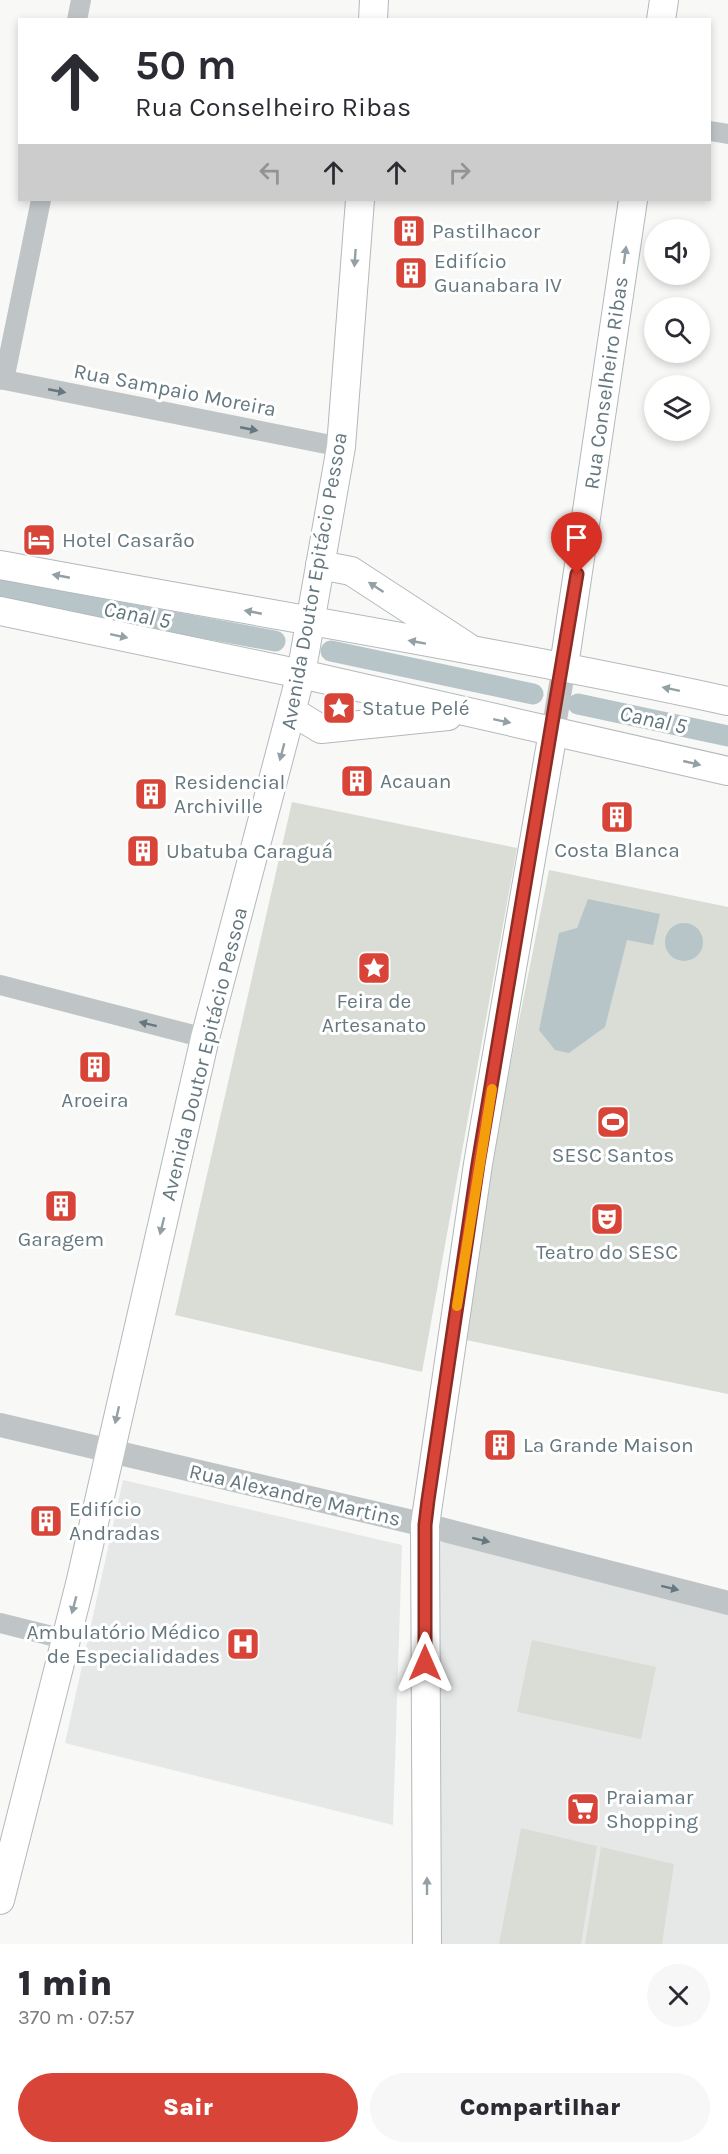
<!DOCTYPE html>
<html lang="pt">
<head>
<meta charset="utf-8">
<style>
  body { margin:0; font-family:Karla,sans-serif; background:#f7f7f7; color:#2b2b33; height:100vh; display:flex; flex-direction:column; font-size:22px; white-space:nowrap }
  * { box-sizing:border-box; margin:0 }
  p { font-size:20px; color:#7c7c81 }
  .icon { flex:none; width:33px; height:33px; fill:none; stroke:currentColor; stroke-width:2; stroke-linecap:round; stroke-linejoin:round }
  .map { position:relative; height:1944px; overflow:hidden }
  .side { display:flex; flex-direction:column; background:#fff; flex:1 }
  .side>* { flex:none }
  .top-card { position:absolute; left:18px; top:18px; width:693px; height:183px; border-radius:0px; box-shadow:0 3px 9px #0003; background:#fff; color:#2b2b33; overflow:hidden }
  .buttons { position:absolute; left:644px; top:219px; display:grid; gap:12px }
  .buttons a { display:grid; place-items:center; width:66px; height:66px; border-radius:50%; background:#fff; box-shadow:0 3px 9px #0003; font-size:30px }
  .pin { position:absolute; display:grid; place-items:center; width:51px; height:51px; color:#fff; margin:-62px -26px; border-radius:50% 50% 50% 0; rotate:-45deg; box-shadow:0 0 6px #0007 }
  .pin .icon { rotate:45deg }
  .me { position:absolute; width:66px; margin:-33px; rotate:0deg; stroke-linejoin:round; filter:drop-shadow(0 0 4px #0008) }
  .turn { display:flex; align-items:center; gap:21px; height:126px; padding:0 18px; font-size:27px }
  .turn .icon { width:78px; height:78px; stroke-width:2.5 }
  .turn b { display:block; font-size:42px; line-height:51px }
  .lanes { display:flex; align-items:center; height:57px; padding:0 18px; background:#0003; justify-content:center; gap:30px; direction:ltr }
  .lanes .off { opacity:.35 }
  .round { display:grid; place-items:center; flex:none; width:63px; height:63px; border-radius:32px; background:#f7f7f7 }
  .headline { display:flex; align-items:center; justify-content:space-between; height:102px; padding:0 18px }
  h1 { font-size:36px; font-weight:800; line-height:45px }
  .action { display:flex; gap:12px; margin-top:auto; padding:12px 18px }
  .action a { flex:1; height:69px; border-radius:36px; background:#d84437; color:#fff; font-size:24px; font-weight:800; line-height:69px; text-align:center }
  .action a+a { background:#f7f7f7; color:#2b2b33 }
  .map>svg:first-child { display:block }
  .built { fill:#e6e8e7 }
  .green { fill:#d9ddd5 }
  .water { fill:#b8c5c8 }
  .lines { fill:none; stroke-linecap:round; stroke-linejoin:round }
  .canal { stroke:#b8c5c8; stroke-width:21 }
  .secondary-casing { stroke:#b2b9bc; stroke-width:30 }
  .minor { stroke:#bfc5c7; stroke-width:20 }
  .tertiary { stroke:#bfc5c7; stroke-width:24 }
  .secondary { stroke:#fff; stroke-width:28 }
  .oneway { fill:#93a0a5 }
  .oneway2 { fill:#65787f }
  .route-casing { stroke:#8c2c24; stroke-width:15 }
  .route { stroke:#d84437; stroke-width:10 }
  .slow { stroke:#f59e0b; stroke-width:10 }
  .labels { text-anchor:middle; dominant-baseline:central; stroke-width:6; stroke-linejoin:round; paint-order:stroke }
  .poi-label { font-size:21px; fill:#65787f; stroke:#fff; text-anchor:start }
  .street-label { font-size:21px; fill:#65787f; stroke:#fff }
  .water-label { font-size:22px; font-style:italic; fill:#607679; stroke:#fff }
</style>
</head>
<body>
<div class="map">
<svg width="728" height="1944" viewBox="0 0 728 1944">
  <rect width="100%" height="100%" fill="#f8f8f6"/>
  <g class="built">
    <path d="M123 1480 402 1545 393 1825 65 1743Z"/>
    <path d="M443 1541 728 1605V1944H439L435 1546Z"/>
  </g>
  <g class="green">
    <path d="M292 802 517 848 422 1372 175 1315Z"/>
    <path d="M549 870 728 907V1394L456 1338Z"/>
    <path d="M532 1640 656 1667 641 1739 517 1712Z"/>
    <path d="M521 1828 597 1846 581 1944H499Z"/>
    <path d="M601 1847 674 1864 662 1944H585Z"/>
  </g>
  <g class="water">
    <path d="M588 899 660 914 653 945 627 940 605 1027 569 1053 555 1050 539 1030 559 933 577 928Z"/>
    <circle cx="684" cy="942" r="19"/>
  </g>
  <g class="lines">
    <g class="canal">
      <path d="M0 590 275 641"/>
      <path d="M331 651 533 694"/>
      <path d="M578 704 728 736"/>
    </g>
    <defs>
      <g id="secondary">
        <path d="M373 20 374 0"/>
        <path d="M661 20 664 0"/>
        <path d="M0 565C242 610 487 649 728 701"/>
        <path d="M320 565 351 571 466 646"/>
        <path d="M0 611 301 674 728 771"/>
        <path d="M564 666 633 200"/>
        <path d="M293 712 321 729 448 716"/>
        <path d="M0 1900 80 1584 205 1038 301 674 341 447 360 200"/>
        <path d="M427 1944 425 1525 478 1164 553 732"/>
      </g>
    </defs>
    <use href="#secondary" class="secondary-casing"/>
    <g class="minor">
      <path d="M77 20 81 0"/>
      <path d="M710 131 728 134"/>
      <path d="M0 379 341 447"/>
      <path d="M4 380 41 200"/>
      <path d="M0 985 205 1038"/>
      <path d="M0 1623 64 1639"/>
    </g>
    <g class="tertiary">
      <path d="M553 732 564 666"/>
      <path d="M0 1425 425 1525 728 1603"/>
    </g>
    <use href="#secondary" class="secondary"/>
  </g>
  <defs><path id="oneway-solid" d="M-6-.8H1V-3.2L6.5 0L1 3.2V.8H-6Z" transform="scale(1.5)"/></defs>
  <g class="oneway">
    <use href="#oneway-solid" transform="translate(625 255) rotate(-82)"/>
    <use href="#oneway-solid" transform="translate(355 258) rotate(94)"/>
    <use href="#oneway-solid" transform="translate(61 576) rotate(-169)"/>
    <use href="#oneway-solid" transform="translate(376 587) rotate(-147)"/>
    <use href="#oneway-solid" transform="translate(253 612) rotate(-169)"/>
    <use href="#oneway-solid" transform="translate(119 636) rotate(12)"/>
    <use href="#oneway-solid" transform="translate(417 642) rotate(-170)"/>
    <use href="#oneway-solid" transform="translate(671 689) rotate(-168)"/>
    <use href="#oneway-solid" transform="translate(502 721) rotate(12)"/>
    <use href="#oneway-solid" transform="translate(282 752) rotate(105)"/>
    <use href="#oneway-solid" transform="translate(692 763) rotate(13)"/>
    <use href="#oneway-solid" transform="translate(162 1226) rotate(104)"/>
    <use href="#oneway-solid" transform="translate(117 1415) rotate(103)"/>
    <use href="#oneway-solid" transform="translate(74 1605) rotate(105)"/>
    <use href="#oneway-solid" transform="translate(427 1886) rotate(-90)"/>
  </g>
  <g class="oneway2">
    <use href="#oneway-solid" transform="translate(57 391) rotate(11)"/>
    <use href="#oneway-solid" transform="translate(249 429) rotate(11)"/>
    <use href="#oneway-solid" transform="translate(148 1024) rotate(-166)"/>
    <use href="#oneway-solid" transform="translate(481 1540) rotate(14)"/>
    <use href="#oneway-solid" transform="translate(670 1588) rotate(14)"/>
  </g>
  <g class="lines">
    <defs>
      <path id="route" d="M425 1663V1525L428 1500 478 1164 577 574"/>
    </defs>
    <use href="#route" class="route-casing"/>
    <use href="#route" class="route"/>
    <path class="slow" d="M457 1306 492 1089"/>
  </g>
  <defs>
    <symbol id="building-square" viewBox="-11 -11 22 22"><rect x="-9" y="-9" width="18" height="18" rx="4" fill="#d84437" stroke="#fff"/><path d="M-4-6H4V6H1V3H-1V6H-4ZM-2.5-4.3h1.7v1.8h-1.7ZM.8-4.3h1.7v1.8H.8ZM-2.5-1h1.7V.8h-1.7ZM.8-1h1.7V.8H.8Z" fill="#fff"/></symbol>
    <symbol id="hotel-square" viewBox="-11 -11 22 22"><rect x="-9" y="-9" width="18" height="18" rx="4" fill="#d84437" stroke="#fff"/><path d="M-6-4.5h1.5V1H6V5H4.5V3h-9V5H-6ZM-4 0a1.8 1.8 0 1 1 3.6 0ZM.5 0V-2.5h3Q6-2.5 6 0Z" fill="#fff"/></symbol>
    <symbol id="sight-square" viewBox="-11 -11 22 22"><rect x="-9" y="-9" width="18" height="18" rx="4" fill="#d84437" stroke="#fff"/><path d="M0-6L1.8-2.2L6-1.7L2.9 1.2L3.7 5.4L0 3.3L-3.7 5.4L-2.9 1.2L-6-1.7L-1.8-2.2Z" fill="#fff"/></symbol>
    <symbol id="stadium-square" viewBox="-11 -11 22 22"><rect x="-9" y="-9" width="18" height="18" rx="4" fill="#d84437" stroke="#fff"/><path d="M0-5a6.5 5 0 1 0 0 10a6.5 5 0 1 0 0-10ZM-3.5-1.8h7v3.6h-7Z" fill="#fff"/></symbol>
    <symbol id="theatre-square" viewBox="-11 -11 22 22"><rect x="-9" y="-9" width="18" height="18" rx="4" fill="#d84437" stroke="#fff"/><path d="M-5-5.5Q0-4 5-5.5V0Q5 5 0 6Q-5 5-5 0ZM-3.3-2.5H-1v1.5H-3.3ZM1-2.5H3.3v1.5H1ZM-2.8 1Q0 5.5 2.8 1Z" fill="#fff"/></symbol>
    <symbol id="hospital-square" viewBox="-11 -11 22 22"><rect x="-9" y="-9" width="18" height="18" rx="4" fill="#d84437" stroke="#fff"/><path d="M-5-5h3v3.5h4V-5h3V5h-3V1.5h-4V5h-3Z" fill="#fff"/></symbol>
    <symbol id="supermarket-square" viewBox="-11 -11 22 22"><rect x="-9" y="-9" width="18" height="18" rx="4" fill="#d84437" stroke="#fff"/><path d="M-6-5.5h2.5l.6 2H6L4.5 2H-2.5L-4.4-4H-6ZM-1.5 3.2a1.3 1.3 0 1 0 .1 0ZM3 3.2a1.3 1.3 0 1 0 .1 0Z" fill="#fff"/></symbol>
  </defs>
  <g fill-rule="evenodd">
    <use href="#building-square" x="390" y="212" width="38" height="38"/>
    <use href="#building-square" x="392" y="254" width="38" height="38"/>
    <use href="#hotel-square" x="20" y="521" width="38" height="38"/>
    <use href="#sight-square" x="320" y="689" width="38" height="38"/>
    <use href="#building-square" x="338" y="762" width="38" height="38"/>
    <use href="#building-square" x="132" y="775" width="38" height="38"/>
    <use href="#building-square" x="598" y="798" width="38" height="38"/>
    <use href="#building-square" x="124" y="832" width="38" height="38"/>
    <use href="#sight-square" x="355" y="949" width="38" height="38"/>
    <use href="#building-square" x="76" y="1048" width="38" height="38"/>
    <use href="#stadium-square" x="594" y="1103" width="38" height="38"/>
    <use href="#building-square" x="42" y="1187" width="38" height="38"/>
    <use href="#theatre-square" x="588" y="1200" width="38" height="38"/>
    <use href="#building-square" x="481" y="1426" width="38" height="38"/>
    <use href="#building-square" x="27" y="1502" width="38" height="38"/>
    <use href="#hospital-square" x="224" y="1625" width="38" height="38"/>
    <use href="#supermarket-square" x="564" y="1790" width="38" height="38"/>
  </g>
  <g class="labels">
    <g class="poi-label">
      <text x="432" y="231">Pastilhacor</text>
      <text x="434" y="261">Edifício<tspan x="434" dy="24">Guanabara IV</tspan></text>
      <text x="62" y="540">Hotel Casarão</text>
      <text x="362" y="708">Statue Pelé</text>
      <text x="380" y="781">Acauan</text>
      <text x="174" y="782">Residencial<tspan x="174" dy="24">Archiville</tspan></text>
      <text x="617" y="850" text-anchor="middle">Costa Blanca</text>
      <text x="166" y="851">Ubatuba Caraguá</text>
      <text x="374" y="1001" text-anchor="middle">Feira de<tspan x="374" dy="24">Artesanato</tspan></text>
      <text x="95" y="1100" text-anchor="middle">Aroeira</text>
      <text x="613" y="1155" text-anchor="middle">SESC Santos</text>
      <text x="61" y="1239" text-anchor="middle">Garagem</text>
      <text x="607" y="1252" text-anchor="middle">Teatro do SESC</text>
      <text x="523" y="1445">La Grande Maison</text>
      <text x="69" y="1509">Edifício<tspan x="69" dy="24">Andradas</tspan></text>
      <text x="220" y="1632" text-anchor="end">Ambulatório Médico<tspan x="220" dy="24">de Especialidades</tspan></text>
      <text x="606" y="1797">Praiamar<tspan x="606" dy="24">Shopping</tspan></text>
    </g>
    <g class="street-label">
      <text transform="translate(606 383) rotate(-82)">Rua Conselheiro Ribas</text>
      <text transform="translate(175 390) rotate(11)">Rua Sampaio Moreira</text>
      <text transform="translate(314 581) rotate(-80)">Avenida Doutor Epitácio Pessoa</text>
      <text transform="translate(204 1054) rotate(-76)">Avenida Doutor Epitácio Pessoa</text>
      <text transform="translate(295 1495) rotate(13)">Rua Alexandre Martins</text>
    </g>
    <g class="water-label">
      <text transform="translate(137 615) rotate(11)">Canal 5</text>
      <text transform="translate(653 720) rotate(12)">Canal 5</text>
    </g>
  </g>
</svg>
<div class="buttons">
<a><svg class="icon" aria-label="sound" viewBox="0 0 24 24"><path d="M4 9h4l5-4v14l-5-4H4zM17 9q2 3 0 6"/></svg></a>
<a><svg class="icon" aria-label="search" viewBox="0 0 24 24"><circle cx="10" cy="10" r="6"/><path d="M15 15l6 6"/></svg></a>
<a><svg class="icon" aria-label="layers" viewBox="0 0 24 24"><path d="M12 4l9 5-9 5-9-5zM3 14l9 5 9-5"/></svg></a>
</div>
<div class="pin" style="left:577px;top:574px;background:#d93025"><svg class="icon" aria-label="arrive" viewBox="0 0 24 24"><path d="M6 21V4h12l-3 4 3 4H6"/></svg></div>
<svg class="me" style="left:425px;top:1663px" viewBox="-20 -20 40 40"><path d="M0-17L14 15 0 8-14 15z" fill="#d84437" stroke="#fff" stroke-width="4"/></svg>
<div class="top-card">
<div class="turn"><svg class="icon" aria-label="ahead" viewBox="0 0 24 24"><path d="M12 20V5M6 11l6-6 6 6"/></svg><div><b>50 m</b>Rua Conselheiro Ribas</div></div>
<div class="lanes"><svg class="icon off" aria-label="left" viewBox="0 0 24 24"><path d="M17 20v-9H6M10 6l-5 5 5 5"/></svg><svg class="icon" aria-label="ahead" viewBox="0 0 24 24"><path d="M12 20V5M6 11l6-6 6 6"/></svg><svg class="icon" aria-label="ahead" viewBox="0 0 24 24"><path d="M12 20V5M6 11l6-6 6 6"/></svg><svg class="icon off" aria-label="right" viewBox="0 0 24 24"><path d="M7 20v-9h11M14 6l5 5-5 5"/></svg></div>
</div>
</div>
<section class="side">
<div class="headline"><div><h1>1 min</h1><p>370 m · 07:57</p></div><a class="round"><svg class="icon" aria-label="close" viewBox="0 0 24 24"><path d="M6 6l12 12M18 6L6 18"/></svg></a></div>
<div class="action"><a>Sair</a><a>Compartilhar</a></div>
</section>
</body>
</html>
